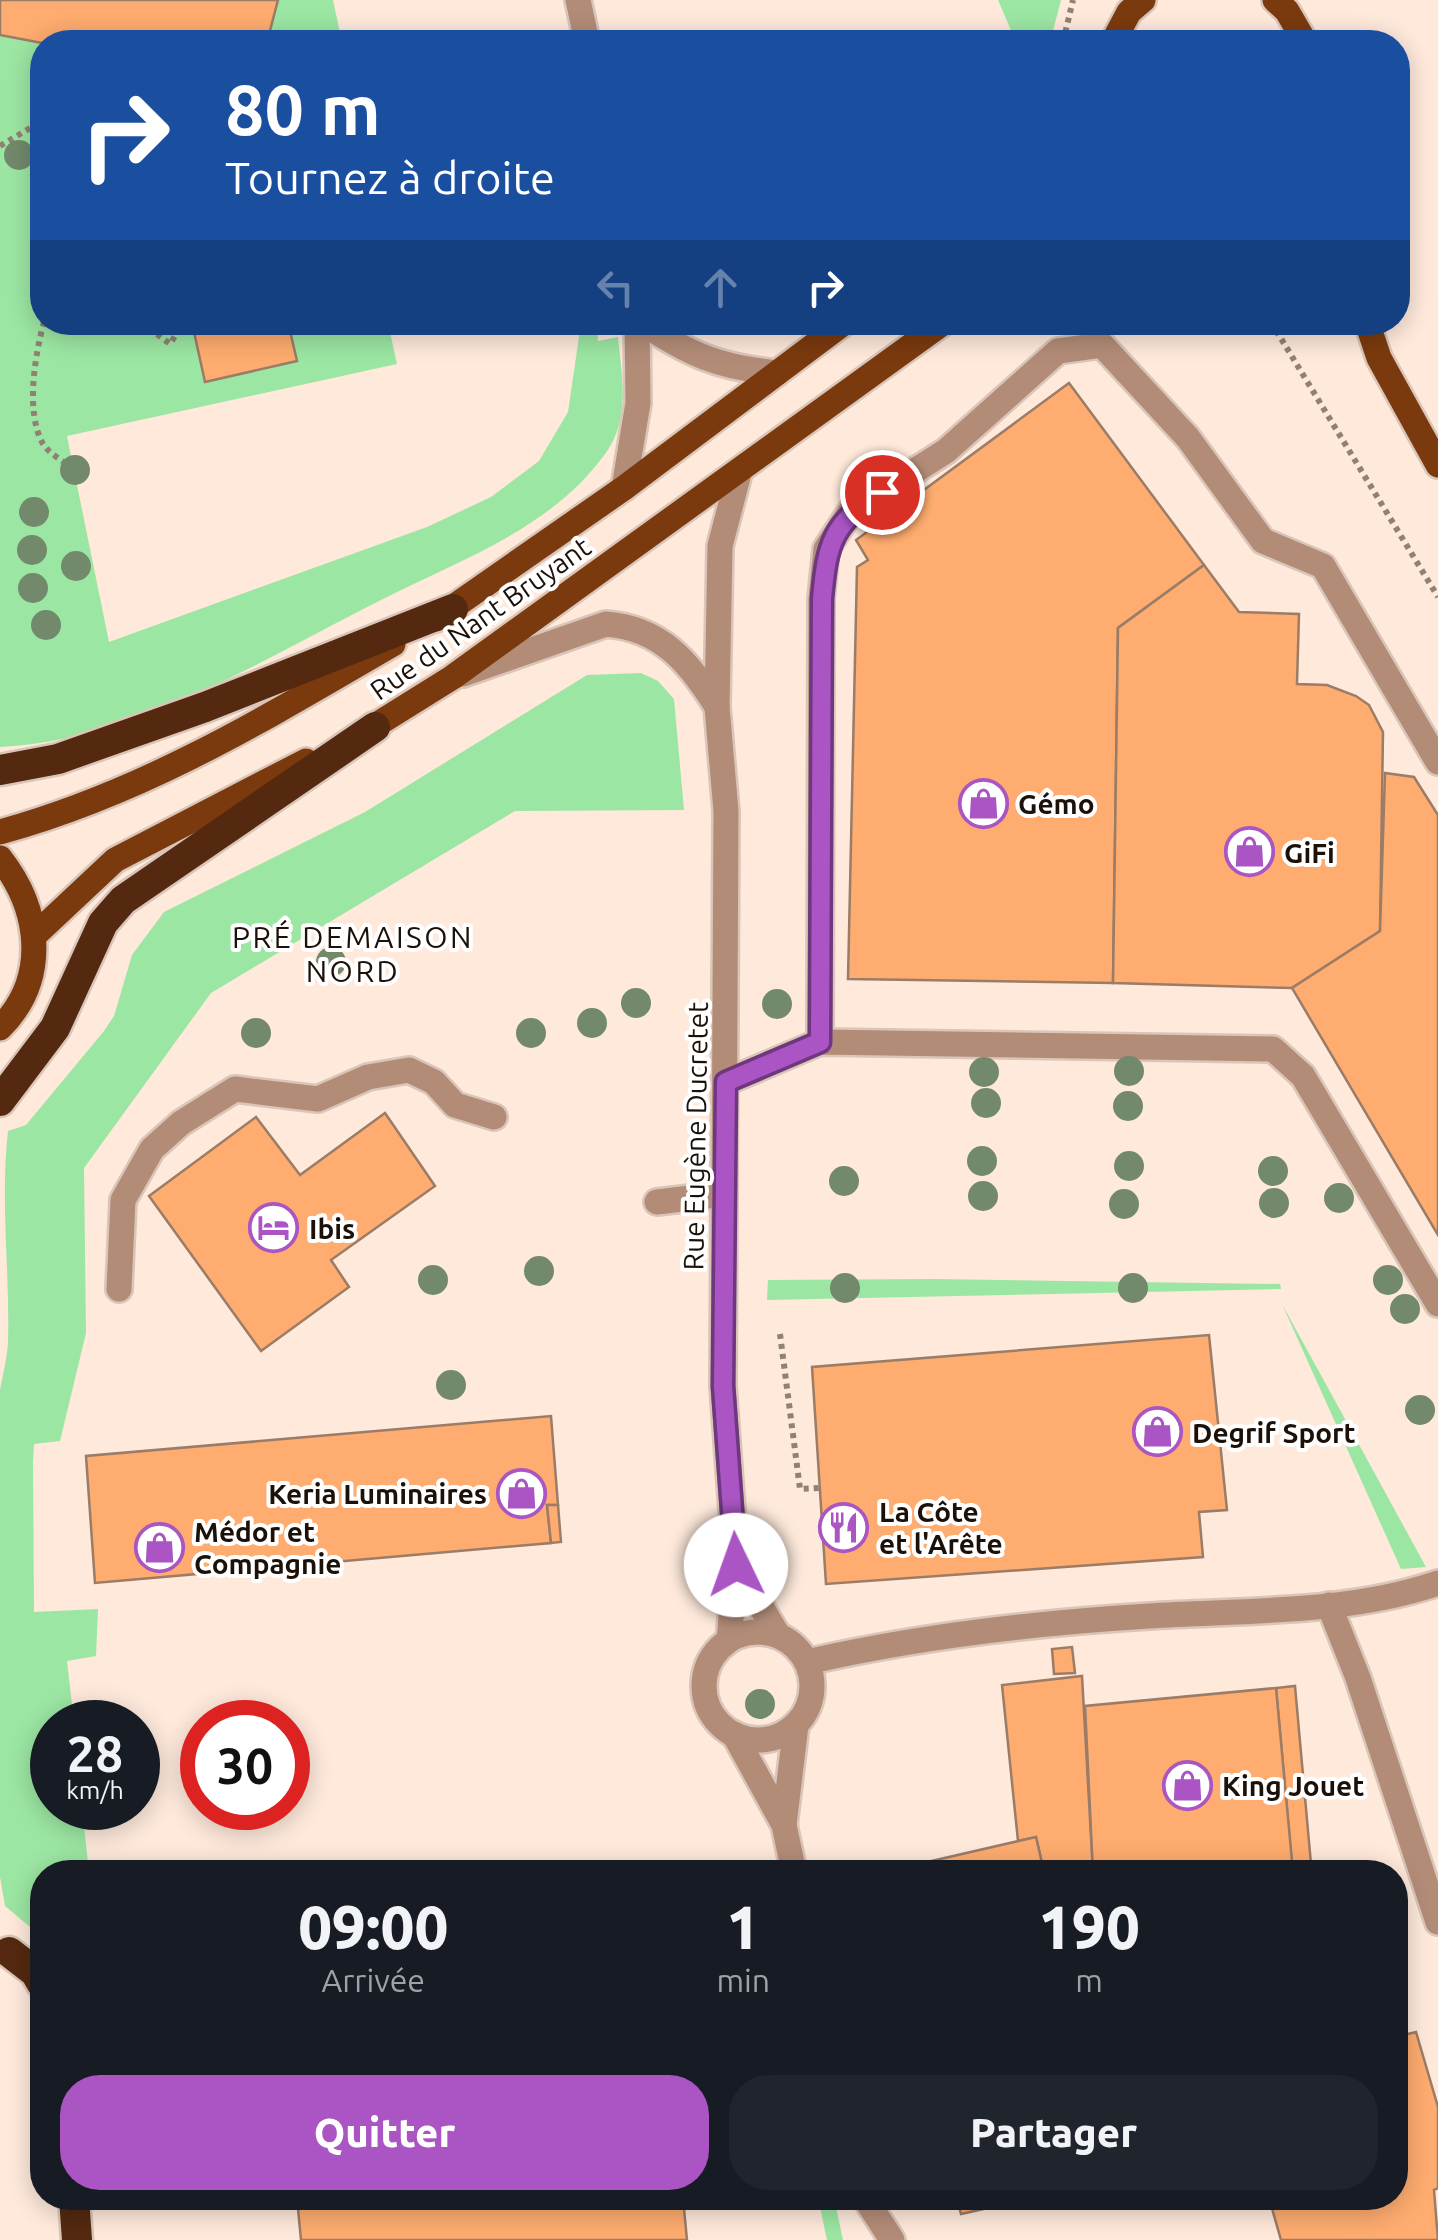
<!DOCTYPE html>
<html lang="fr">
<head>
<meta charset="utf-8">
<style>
  body { margin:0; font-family:Ubuntu,sans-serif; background:#20242c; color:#f1f3f6; height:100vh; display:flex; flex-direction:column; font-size:38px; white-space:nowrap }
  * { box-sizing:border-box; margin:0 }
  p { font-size:32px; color:#9ea1a6 }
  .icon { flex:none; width:55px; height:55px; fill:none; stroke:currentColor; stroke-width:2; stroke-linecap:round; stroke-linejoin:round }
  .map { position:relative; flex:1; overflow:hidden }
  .sheet { position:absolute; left:30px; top:1860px; width:1378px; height:350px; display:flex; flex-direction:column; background:#171b24; border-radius:40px; box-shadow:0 5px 25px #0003 }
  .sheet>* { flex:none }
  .top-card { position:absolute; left:30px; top:30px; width:1380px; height:305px; border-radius:40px; box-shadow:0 5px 25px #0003; background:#1a4fa0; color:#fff; overflow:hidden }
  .speed { position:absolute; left:30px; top:1700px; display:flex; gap:20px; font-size:50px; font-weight:700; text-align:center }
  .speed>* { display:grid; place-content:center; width:130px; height:130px; border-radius:50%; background:#171b24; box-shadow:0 5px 25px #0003; line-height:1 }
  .speed small { font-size:25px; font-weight:400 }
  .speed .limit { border:15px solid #d22; background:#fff; color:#111 }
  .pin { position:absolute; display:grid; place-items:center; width:85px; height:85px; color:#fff; margin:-42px; border:5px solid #fff; border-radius:50%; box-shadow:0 2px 10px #0007 }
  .me { position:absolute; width:110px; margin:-55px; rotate:357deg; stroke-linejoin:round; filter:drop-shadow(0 0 8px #0008) }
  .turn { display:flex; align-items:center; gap:35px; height:210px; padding:0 30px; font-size:45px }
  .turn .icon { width:130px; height:130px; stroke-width:2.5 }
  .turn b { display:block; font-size:70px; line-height:85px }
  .lanes { display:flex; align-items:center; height:95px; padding:0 30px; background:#0003; justify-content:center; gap:50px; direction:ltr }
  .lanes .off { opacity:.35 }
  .eta { display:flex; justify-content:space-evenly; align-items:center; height:170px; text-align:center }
  .eta b { font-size:60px; font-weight:800; line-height:70px }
  .cta { display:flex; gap:20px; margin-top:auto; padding:20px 30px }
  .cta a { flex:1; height:115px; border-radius:40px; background:#aa55c3; color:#fff; font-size:40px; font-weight:800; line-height:115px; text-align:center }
  .cta a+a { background:#20242c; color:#f1f3f6 }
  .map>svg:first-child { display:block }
  .green { fill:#9ce6a3 }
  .building { fill:#feac6f; stroke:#9b7c67; stroke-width:2.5 }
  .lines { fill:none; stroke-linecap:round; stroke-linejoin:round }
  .minor-casing { stroke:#dac6b9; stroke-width:30 }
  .major-casing { stroke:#dac6b9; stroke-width:30 }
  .highway-casing { stroke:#dac6b9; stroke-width:35 }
  .path { stroke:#918175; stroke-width:6; stroke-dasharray:5 5; stroke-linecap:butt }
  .minor { stroke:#b38c78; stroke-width:25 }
  .major { stroke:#7b3a0e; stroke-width:25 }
  .highway { stroke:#54290f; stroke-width:30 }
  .tree { fill:#72896b }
  .route-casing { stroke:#6e377f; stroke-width:25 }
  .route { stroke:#aa55c3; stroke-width:18 }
  .labels { text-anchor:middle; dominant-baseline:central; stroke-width:8; stroke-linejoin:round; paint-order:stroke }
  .street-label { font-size:28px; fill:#1c1108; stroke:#fff }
  .poi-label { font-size:28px; font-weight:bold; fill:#1c1108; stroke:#fff; text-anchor:start }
  .neighbourhood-label { font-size:30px; letter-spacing:2.5px; fill:#1c1108; stroke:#fff }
</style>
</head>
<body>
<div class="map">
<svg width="1438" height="2240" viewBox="0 0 1438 2240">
  <rect width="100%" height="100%" fill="#fee9db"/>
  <g class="green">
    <path d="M0 0H333L342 42H42V322L388 323 397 364 67 436 109 642 427 527 491 497 539 461 568 412 581 323H597L598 341 618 337C622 377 631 419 605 454 550 530 459 560 379 601 262 660 134 741 0 747Z"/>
    <path d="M998 0H1061L1050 42H1016Z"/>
    <path d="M641 673 658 681 674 699 684 810 515 811 211 993 84 1168 86 1333 60 1441 34 1444 33 1462 34 1612 98 1609 96 1656 67 1661 74 1722H52V1808H82L89 1872H42V1937L5 1906 0 1877V1390C3 1374 7 1358 8 1343 10 1272 0 1200 8 1131L26 1125 104 1031 114 1016 132 955 164 912 365 812 587 675Z"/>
    <path d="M934 1279 1280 1284 1281 1289 767 1300 768 1280Z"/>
    <path d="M1282 1304 1426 1567 1401 1569Z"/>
    <path d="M818 2198H834L843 2240H827Z"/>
  </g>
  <g class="building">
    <path d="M0 0H278L267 42 42 43 0 35Z"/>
    <path d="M234 322H288L297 361 205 382 194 332Z"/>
    <path d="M1069 383 1204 565 1118 628 1113 983 848 979 857 567 868 560 856 540Z"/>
    <path d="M1204 565 1239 612 1299 614 1297 684 1327 685 1356 696 1369 705 1383 732 1380 931 1292 988 1113 983 1118 628Z"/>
    <path d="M1385 773 1414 777 1438 815V1235L1292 988 1380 931Z"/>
    <path d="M385 1113 435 1186 331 1260 349 1287 261 1351 149 1196 256 1117 300 1175Z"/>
    <path d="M1209 1335 1227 1510 1199 1512 1203 1557 826 1584 812 1367Z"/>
    <path d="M551 1416 558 1505H547L551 1543 95 1583 86 1456Z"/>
    <path d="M547 1505H558L561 1542 551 1543Z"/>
    <path d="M1072 1647 1075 1673 1054 1674 1052 1649Z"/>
    <path d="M1082 1676 1093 1872H1044L1036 1837 1018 1841 1002 1685Z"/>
    <path d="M1295 1686 1311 1864 1292 1865 1276 1688Z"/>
    <path d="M1276 1688 1293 1872H1093L1085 1706Z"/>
    <path d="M1036 1837 1044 1872H888V1871Z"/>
    <path d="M1416 2032 1438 2107V2188L1434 2190 1438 2240H1281L1269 2198H1395V2037Z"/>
    <path d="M297 2198H683L687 2240H301Z"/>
    <path d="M957 2198H1034L961 2214Z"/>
  </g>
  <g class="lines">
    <defs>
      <g id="minor">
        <path d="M578 0 587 42"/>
        <path d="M641 322C690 355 718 367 777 373"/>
        <path d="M624 488 638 403 637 322"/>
        <path d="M463 674 606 624C661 628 690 663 717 707"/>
        <path d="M820 1042 821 599 826 549 850 512 946 451 1058 351 1102 345 1188 438 1263 541 1323 566 1438 762"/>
        <path d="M726 1082 820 1042 1273 1049 1303 1076 1438 1304"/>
        <path d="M657 1202 724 1194"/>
        <path d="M119 1289 123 1200 152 1149 181 1123 235 1089 318 1099 368 1077 409 1070 434 1082 455 1105 494 1117"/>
        <path d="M736 1565 778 1635"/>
        <path d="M1329 1605 1358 1678 1438 1922"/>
        <circle cx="758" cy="1686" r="54"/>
        <path d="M729 1640 736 1565 723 1386 726 811 717 707 720 546 739 473"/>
        <path d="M807 1662C920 1636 1034 1623 1149 1616 1244 1610 1347 1614 1438 1583"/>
        <path d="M734 1734 784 1825 794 1872"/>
        <path d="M784 1825 796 1725"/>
        <path d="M865 2198 892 2240"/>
      </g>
      <g id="major">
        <path d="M1275 0 1287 11 1305 42"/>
        <path d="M1113 42 1129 12 1143 0"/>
        <path d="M1367 322 1379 358 1438 465"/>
        <path d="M436 619 624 488 845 322"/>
        <path d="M360 735 453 677 944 322"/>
        <path d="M0 832C145 792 264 719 393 644"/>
        <path d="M0 858C40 909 50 978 0 1028"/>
        <path d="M35 935 115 860 306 761"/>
      </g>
      <g id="highway">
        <path d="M0 770 58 759 205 707 453 609"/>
        <path d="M0 1101 55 1028 103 923 123 900 375 727"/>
        <path d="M9 1952 35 1972 42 1984"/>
        <path d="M74 2198 77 2240"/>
      </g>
    </defs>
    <use href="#minor" class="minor-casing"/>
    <use href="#major" class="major-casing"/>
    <use href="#highway" class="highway-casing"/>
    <g class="path">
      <path d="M1063 42 1073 0"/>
      <path d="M0 146 32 127"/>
      <path d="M44 322C35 355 25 412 43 444 49 454 65 462 75 470"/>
      <path d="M141 322 170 344 184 322"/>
      <path d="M1271 322 1438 597"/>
      <path d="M780 1334 800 1489 819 1488"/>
    </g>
    <use href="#minor" class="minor"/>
    <use href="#major" class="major"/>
    <use href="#highway" class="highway"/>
  </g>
  <g class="tree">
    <circle cx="19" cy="155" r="15"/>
    <circle cx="75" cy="470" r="15"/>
    <circle cx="34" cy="512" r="15"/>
    <circle cx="32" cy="550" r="15"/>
    <circle cx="76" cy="566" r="15"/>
    <circle cx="33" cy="588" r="15"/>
    <circle cx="46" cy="625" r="15"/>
    <circle cx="331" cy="962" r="15"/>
    <circle cx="636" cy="1003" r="15"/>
    <circle cx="777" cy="1004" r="15"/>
    <circle cx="592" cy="1023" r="15"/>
    <circle cx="256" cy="1033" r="15"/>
    <circle cx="531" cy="1033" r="15"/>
    <circle cx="1129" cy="1071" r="15"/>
    <circle cx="984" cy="1072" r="15"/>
    <circle cx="986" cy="1103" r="15"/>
    <circle cx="1128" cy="1106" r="15"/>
    <circle cx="982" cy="1161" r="15"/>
    <circle cx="1129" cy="1166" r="15"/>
    <circle cx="1273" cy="1171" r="15"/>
    <circle cx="844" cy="1181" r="15"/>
    <circle cx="983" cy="1196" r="15"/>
    <circle cx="1339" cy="1198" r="15"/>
    <circle cx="1274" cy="1203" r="15"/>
    <circle cx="1124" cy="1204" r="15"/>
    <circle cx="539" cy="1271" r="15"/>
    <circle cx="433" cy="1280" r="15"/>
    <circle cx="1388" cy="1280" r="15"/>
    <circle cx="845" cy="1288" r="15"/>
    <circle cx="1133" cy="1288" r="15"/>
    <circle cx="1405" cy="1309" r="15"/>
    <circle cx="451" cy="1385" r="15"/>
    <circle cx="1420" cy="1410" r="15"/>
    <circle cx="760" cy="1704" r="15"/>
  </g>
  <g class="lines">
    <defs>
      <path id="route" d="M736 1565 723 1386 726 1082 820 1042 822 599C827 543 832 523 882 492"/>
    </defs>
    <use href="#route" class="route-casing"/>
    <use href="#route" class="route"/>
  </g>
  <defs>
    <symbol id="shop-ring" viewBox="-11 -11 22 22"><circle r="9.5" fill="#fff" stroke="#aa55c3" stroke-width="1.5"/><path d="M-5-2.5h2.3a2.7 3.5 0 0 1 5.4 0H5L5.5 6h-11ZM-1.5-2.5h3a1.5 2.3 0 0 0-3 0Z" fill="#aa55c3"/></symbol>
    <symbol id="hotel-ring" viewBox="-11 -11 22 22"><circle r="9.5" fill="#fff" stroke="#aa55c3" stroke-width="1.5"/><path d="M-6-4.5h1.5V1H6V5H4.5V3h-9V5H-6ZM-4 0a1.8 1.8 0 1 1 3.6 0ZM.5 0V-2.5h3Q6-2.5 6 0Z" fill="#aa55c3"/></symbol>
    <symbol id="restaurant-ring" viewBox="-11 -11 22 22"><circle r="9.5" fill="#fff" stroke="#aa55c3" stroke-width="1.5"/><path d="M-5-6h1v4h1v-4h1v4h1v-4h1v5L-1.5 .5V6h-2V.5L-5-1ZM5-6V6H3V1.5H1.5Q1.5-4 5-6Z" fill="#aa55c3"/></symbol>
  </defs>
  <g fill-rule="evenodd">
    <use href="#shop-ring" x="956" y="776" width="55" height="55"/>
    <use href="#shop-ring" x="1222" y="824" width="55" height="55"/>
    <use href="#hotel-ring" x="246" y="1200" width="55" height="55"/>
    <use href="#shop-ring" x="1130" y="1404" width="55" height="55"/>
    <use href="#shop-ring" x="494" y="1466" width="55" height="55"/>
    <use href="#restaurant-ring" x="816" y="1500" width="55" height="55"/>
    <use href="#shop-ring" x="132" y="1520" width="55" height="55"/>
    <use href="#shop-ring" x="1160" y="1758" width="55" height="55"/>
  </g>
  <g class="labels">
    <g class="street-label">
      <text transform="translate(480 618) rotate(-35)">Rue du Nant Bruyant</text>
      <text transform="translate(695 1136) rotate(-89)">Rue Eugène Ducretet</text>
    </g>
    <g class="poi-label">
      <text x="1018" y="803">Gémo</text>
      <text x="1284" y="852">GiFi</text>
      <text x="309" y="1228">Ibis</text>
      <text x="1192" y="1432">Degrif Sport</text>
      <text x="487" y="1493" text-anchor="end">Keria Luminaires</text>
      <text x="879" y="1511">La Côte<tspan x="879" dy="32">et l'Arête</tspan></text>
      <text x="194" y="1531">Médor et<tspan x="194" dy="32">Compagnie</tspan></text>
      <text x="1222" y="1785">King Jouet</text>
    </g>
    <g class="neighbourhood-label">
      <text x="353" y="937">PRÉ DEMAISON<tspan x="353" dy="34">NORD</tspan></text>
    </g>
  </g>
</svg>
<div class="speed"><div>28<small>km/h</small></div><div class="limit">30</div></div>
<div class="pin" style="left:882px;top:492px;background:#d93025"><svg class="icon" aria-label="arrive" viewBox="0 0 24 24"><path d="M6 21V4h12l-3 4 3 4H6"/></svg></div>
<svg class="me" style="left:736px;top:1565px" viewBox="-20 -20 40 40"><circle r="19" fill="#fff"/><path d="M0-13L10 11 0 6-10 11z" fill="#aa55c3"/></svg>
<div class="top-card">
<div class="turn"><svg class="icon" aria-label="right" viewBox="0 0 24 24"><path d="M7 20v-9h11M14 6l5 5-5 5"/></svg><div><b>80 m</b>Tournez à droite</div></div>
<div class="lanes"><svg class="icon off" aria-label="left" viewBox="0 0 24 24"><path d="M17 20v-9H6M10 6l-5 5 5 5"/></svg><svg class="icon off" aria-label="ahead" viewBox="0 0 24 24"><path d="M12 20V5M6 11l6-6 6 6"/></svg><svg class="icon" aria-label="right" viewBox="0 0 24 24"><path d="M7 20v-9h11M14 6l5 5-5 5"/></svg></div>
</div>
<section class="sheet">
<div class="eta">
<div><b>09:00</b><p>Arrivée</p></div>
<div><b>1</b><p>min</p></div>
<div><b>190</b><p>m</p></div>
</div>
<div class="cta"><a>Quitter</a><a>Partager</a></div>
</section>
</div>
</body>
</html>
